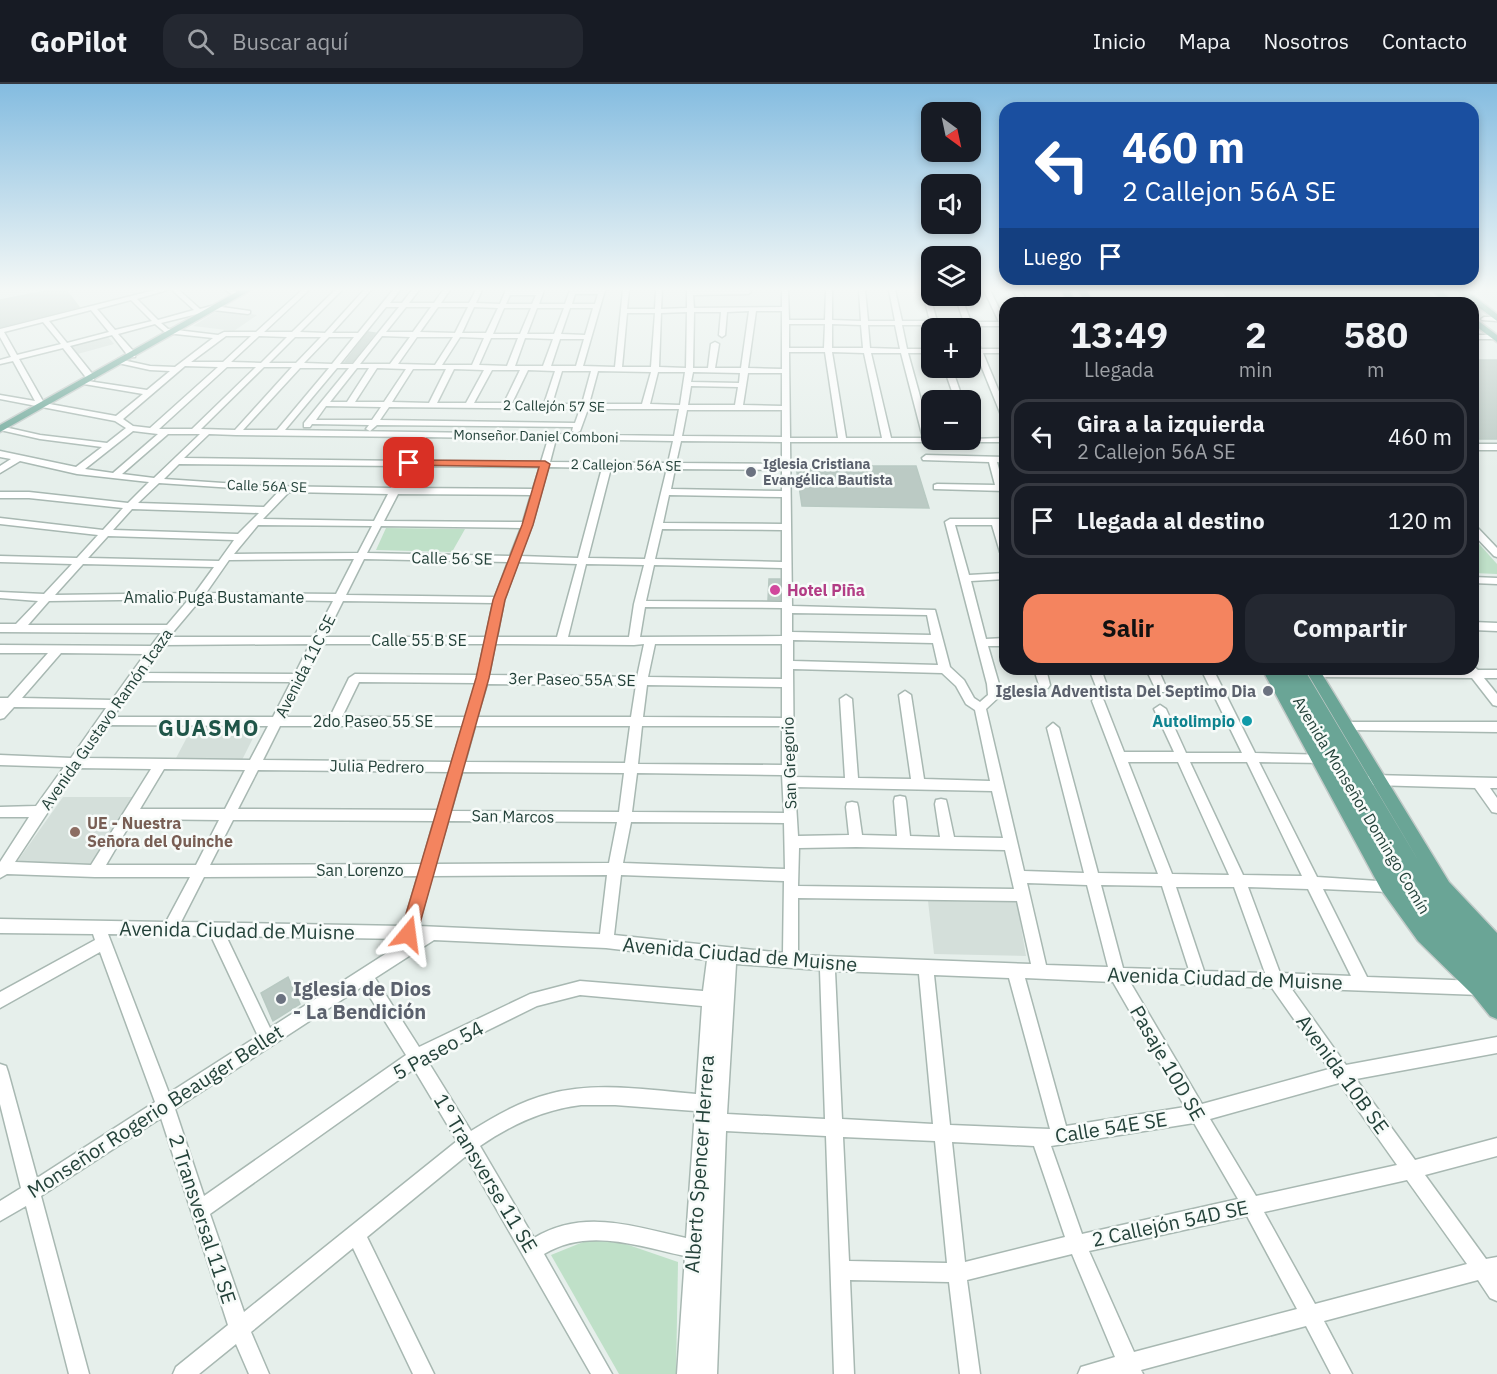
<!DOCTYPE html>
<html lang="es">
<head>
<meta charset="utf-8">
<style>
  body { margin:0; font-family:"IBM Plex Sans",sans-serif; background:#242831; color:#f1f3f6; height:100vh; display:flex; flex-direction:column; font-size:22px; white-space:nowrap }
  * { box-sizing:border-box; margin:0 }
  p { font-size:20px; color:#9ea1a6 }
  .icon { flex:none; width:33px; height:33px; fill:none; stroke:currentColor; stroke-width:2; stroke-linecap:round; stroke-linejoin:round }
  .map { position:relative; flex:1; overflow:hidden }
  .drawer { position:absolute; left:999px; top:213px; width:480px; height:378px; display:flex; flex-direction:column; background:#171b24; border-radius:18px; box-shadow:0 3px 9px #0003 }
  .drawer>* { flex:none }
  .hud { position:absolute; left:999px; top:18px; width:480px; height:183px; border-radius:18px; box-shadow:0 3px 9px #0003; background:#1a4fa0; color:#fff; overflow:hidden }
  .needle { width:39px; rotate:147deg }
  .buttons { position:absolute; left:921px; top:18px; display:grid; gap:12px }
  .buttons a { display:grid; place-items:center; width:60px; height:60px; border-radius:12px; background:#171b24; box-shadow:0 3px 9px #0003; font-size:30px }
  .pin { position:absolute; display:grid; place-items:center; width:51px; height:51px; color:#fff; margin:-26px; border-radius:12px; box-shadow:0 3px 9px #0006 }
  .me { position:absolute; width:66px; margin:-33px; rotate:16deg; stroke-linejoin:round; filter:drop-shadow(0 0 4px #0008) }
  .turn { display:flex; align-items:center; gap:21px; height:126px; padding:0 24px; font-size:27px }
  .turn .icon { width:78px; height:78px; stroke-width:2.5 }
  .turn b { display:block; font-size:42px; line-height:51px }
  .then { display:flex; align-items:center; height:57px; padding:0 24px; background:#0003; gap:12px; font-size:22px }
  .eta { display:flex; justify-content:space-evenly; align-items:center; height:102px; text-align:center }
  .eta b { font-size:36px; font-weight:800; line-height:42px }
  .action { display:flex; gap:12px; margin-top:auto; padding:12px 24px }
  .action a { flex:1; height:69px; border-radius:18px; background:#f4845f; color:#111; font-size:24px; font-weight:800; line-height:69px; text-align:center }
  .action a+a { background:#242831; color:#f1f3f6 }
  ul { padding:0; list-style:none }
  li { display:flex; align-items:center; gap:18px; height:75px; margin:0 12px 9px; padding:0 12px; border:3px solid #363941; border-radius:18px }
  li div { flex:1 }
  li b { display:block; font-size:22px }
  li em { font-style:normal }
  header { display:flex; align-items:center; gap:36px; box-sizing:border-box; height:84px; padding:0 30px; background:#171b24; border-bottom:2px solid #363941 }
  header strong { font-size:28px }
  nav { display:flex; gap:33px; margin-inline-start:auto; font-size:21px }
  .search { width:420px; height:54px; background:#242831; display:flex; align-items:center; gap:15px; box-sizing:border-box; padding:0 21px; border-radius:18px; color:#9ea1a6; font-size:22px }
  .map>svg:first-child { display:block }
  .built { fill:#d4dfda }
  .green { fill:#bfe0c8 }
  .building { fill:#bbcac4; stroke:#b8c9c2; stroke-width:1.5 }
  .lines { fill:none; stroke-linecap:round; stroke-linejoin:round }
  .minor-casing { stroke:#a8b8b2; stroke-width:3 }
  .major-casing { stroke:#c2cac8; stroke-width:3 }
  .minor { fill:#fff; fill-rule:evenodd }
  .major { fill:#6aa596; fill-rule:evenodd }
  .route { fill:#f4845f; stroke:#9f563e; stroke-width:1.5 }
  .worship-dot { fill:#6b7280; stroke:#f7fbf9; stroke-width:2 }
  .hotel-dot { fill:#d1479c; stroke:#f7fbf9; stroke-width:2 }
  .culture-dot { fill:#0f9aa8; stroke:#f7fbf9; stroke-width:2 }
  .education-dot { fill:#8d6e63; stroke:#f7fbf9; stroke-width:2 }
  .labels { text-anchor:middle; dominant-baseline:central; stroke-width:5; stroke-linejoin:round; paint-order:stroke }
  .far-street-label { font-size:14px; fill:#24423a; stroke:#f7fbf9 }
  .far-worship-label { font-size:14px; font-weight:bold; fill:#5b616d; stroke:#f7fbf9; text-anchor:start }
  .street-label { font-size:16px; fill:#24423a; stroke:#f7fbf9 }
  .hotel-label { font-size:16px; font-weight:bold; fill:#b23c85; stroke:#f7fbf9; text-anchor:start }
  .worship-label { font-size:16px; font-weight:bold; fill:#5b616d; stroke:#f7fbf9; text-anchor:end }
  .culture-label { font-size:16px; font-weight:bold; fill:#0d838f; stroke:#f7fbf9; text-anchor:end }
  .education-label { font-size:16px; font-weight:bold; fill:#785e54; stroke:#f7fbf9; text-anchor:start }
  .near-street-label { font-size:20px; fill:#24423a; stroke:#f7fbf9 }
  .near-worship-label { font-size:20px; font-weight:bold; fill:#5b616d; stroke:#f7fbf9; text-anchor:start }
  .district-label { font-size:22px; font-weight:bold; letter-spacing:1.5px; fill:#1f5548; stroke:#f7fbf9 }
</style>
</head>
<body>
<header>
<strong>GoPilot</strong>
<div class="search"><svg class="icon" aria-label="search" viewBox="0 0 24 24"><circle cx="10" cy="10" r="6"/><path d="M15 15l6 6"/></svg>Buscar aquí</div>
<nav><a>Inicio</a><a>Mapa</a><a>Nosotros</a><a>Contacto</a></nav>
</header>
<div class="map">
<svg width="1497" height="1290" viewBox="0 0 1497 1290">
  <rect width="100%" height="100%" fill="#e6efeb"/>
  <g class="built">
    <path d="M219 226 257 231 234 247 193 242Z"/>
    <path d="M107 252 114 260 74 271 68 263Z"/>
    <path d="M193 642H259L242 676 176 674Z"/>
    <path d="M63 713H134L90 783 14 782Z"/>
    <path d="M928 817 1017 818 1026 872 934 870Z"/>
  </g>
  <g class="green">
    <path d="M386 444 465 445 452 468 376 466Z"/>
    <path d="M1473 453 1497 480V490L1473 489Z"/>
    <path d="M588 1156H614L678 1178 676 1290H619L551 1171Z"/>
  </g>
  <g class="building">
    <path d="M51 206H66L79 223 0 243V216Z"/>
    <path d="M1221 206H1425L1440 219H1233Z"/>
    <path d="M368 248 375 249 352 278H345Z"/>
    <rect x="1473" y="276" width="24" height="79"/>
    <path d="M796 382H916L929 424 802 422Z"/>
    <path d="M769 495H780V516H768Z"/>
    <path d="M288 893 300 920 273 937 261 909Z"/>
  </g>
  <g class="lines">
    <defs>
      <g id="minor">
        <path d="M155 206H167L137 215 158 236 194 226 172 206H179L200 225 219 220 222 223 250 227V229L248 230 213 226 161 239 168 245 218 251 224 248H256L302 206H309L264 248H292L335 206H342L300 248 325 249 364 206H371L332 249H358L393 206H400L390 219H402L412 206H419L409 219H434L443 206H450L441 219H469L476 206H482L476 219 500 220 506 206H544L539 220H565L570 206H605L583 282 615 283 623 206H629L627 225H655L656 206H662L661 225 687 224V206H749L751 208 748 210 693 211 694 224 782 223V206H788L789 236H825L826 206H832V236L861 237 859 206H865L868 237H895L889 206H895L902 237H930L922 206H928L937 237 964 238 955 212H961L971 238H999L984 206H990L1005 237V242H973L972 245 981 265H1005V269H983L1005 322V333L1001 331 976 269H970V265H974L970 257V244H967L966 242 938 241V244H932L931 241H902L907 265H932V269H908L932 356 1005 354V358H790L792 522 935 526 950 583 964 596 974 614 980 618 988 611 987 600 945 438 950 435H1005V441H1002L1005 452V471L1000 468 992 441H955L969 491 1005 489V495L971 497 986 555 1005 554V562H988L999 600 1000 612 986 625 1024 787 1084 789 1047 644 1053 639 1059 644 1098 789 1158 790 1092 617 1094 614H1102L1104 617 1124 668H1174L1154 625 1160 621 1166 625 1186 669H1242L1201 585H1213L1255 669 1330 671 1332 674 1330 677 1326 679 1259 678 1317 793 1393 798 1395 802 1393 806 1388 808 1323 805 1367 893 1480 897 1485 899 1488 904 1485 909 1480 911 1291 904 1346 981 1497 953V969L1356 995 1415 1076 1497 1054V1072L1425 1091 1486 1175 1497 1173V1217L1490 1214 1478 1196 1324 1237 1352 1290H1331L1306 1242 1141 1286 1143 1290H1078L1081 1283 1115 1273 1072 1170 967 1196 980 1290H960L949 1198 850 1196 854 1290H834L826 1052 726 1047 717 1290H677L685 1172C638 1162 588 1143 544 1170L612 1290H591L466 1072 367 1153 434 1290H413L353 1164 251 1248 269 1290H249L236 1260 199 1290H173L176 1283 228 1241 161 1034 41 1112 89 1290H69L26 1122 0 1137V1117L21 1104 0 1020V980L6 982 8 988 37 1094 155 1018 100 868 0 924V908L95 856 93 850 0 849V835L166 838 190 793H95L7 790 0 794V778L29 733H0V723L36 722 64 683 0 681V671L71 674 106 624 14 623 4 634 0 635V614H8L48 569H0V561L151 562 161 549 0 548V540H16L38 517 0 514V508L44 510 72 480 0 478V472L77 474 98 451 0 440V434L103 446 123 424 29 414H0V408H29L128 419 149 398 77 390 20 377 0 389V382L11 375 0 373V367L76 383 102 363 40 355 0 346V342L40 351 107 359 126 344 115 337 0 315V311L35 317 13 277 0 280V276L11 273 0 253V245ZM575 210H598L595 220H572ZM510 211H536L532 220H506ZM131 216 152 237 115 246 97 225ZM386 223H399L353 280H340ZM406 223H431L413 248H386ZM438 223H468L455 249 420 248ZM474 223 498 224 486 249H462ZM504 224H531L520 250H493ZM537 224H564L554 250H527ZM570 224H593L585 251 561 250ZM91 226 109 248 67 259 49 237ZM749 227 741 284H715L719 260 715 258 711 260 708 284H693L694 228H721L719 251 722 253 725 251 727 228ZM756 227H782V285L748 284ZM687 228 686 284 659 283 661 229ZM627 229H655L651 283H622ZM43 238 61 260 17 271 4 248ZM155 240 166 249 213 254 175 283 150 282 118 275V279L150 286 170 287 147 306 81 296 80 298 84 300 143 310 116 332 44 319 19 275 63 264 88 296H94V292L70 262 112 251 129 273H135V269L118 250ZM789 240H825L824 264H789ZM832 240 861 241 863 264H832ZM868 241H895L900 265 870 264ZM226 252H251L223 278H191ZM259 252 287 253 261 279 231 278ZM382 252 410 253 390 280H360ZM295 253H321L296 279H269ZM329 253H354L332 280 304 279ZM417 253H453L435 281 398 280ZM460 253 484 254 472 281H442ZM491 254H518L507 282 479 281ZM525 254 553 255 543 282H515ZM560 255H584L576 282H551ZM789 268H825L838 354H790ZM832 268 864 269 882 354H846ZM871 269H901L923 354H891ZM185 282 218 283 150 344 133 342 123 335ZM227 283H256L192 345H159ZM264 283H292L235 346 201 345ZM300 284H329L277 346H243ZM337 284H349L304 339V343H310L312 340 369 341 366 345 370 347 377 341 573 343 572 347 576 349 580 347 588 325H679L674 352 285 346ZM357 284H369L347 318H330ZM377 284 406 285 384 318H355ZM413 285H446L429 319 392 318ZM454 285 484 286 466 319H437ZM492 286H520L504 319H474ZM528 286 555 287 544 320 512 319ZM562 287H591L582 320H552ZM598 287 651 288 642 320H589ZM658 288H685L680 321 650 320ZM693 288 740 289 739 299 691 298ZM748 289H782V322L743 321ZM691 302 738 303 735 321H688ZM326 322 381 323 372 336H316ZM389 323 580 325 575 339 380 336ZM687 326H782V353L682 352ZM133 347 158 350 113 389 85 385ZM168 350H200L154 394 122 390ZM209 350 236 351 418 353 406 377 184 374ZM426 353 548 355 541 378 414 377ZM556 355 673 357 668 379 550 378ZM681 357 782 358V380L676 379ZM179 380 403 382 391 404 267 402 164 395ZM412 382 540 383 533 405 400 404ZM548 383 602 384 578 474 520 472 532 441ZM611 384H667L645 475 588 474ZM675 385 782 386V407L671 405ZM159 399 279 407 264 423 138 419ZM289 408 388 410 374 437 263 435ZM398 410 531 411 523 438 384 437ZM669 411 782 413V440L663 439ZM132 425 259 429 238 450 113 446ZM258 441 372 442 358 469 234 470ZM381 442 521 444 510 472 367 469ZM662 445 782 446V478L655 475ZM108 452 234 456 219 477 88 474ZM354 475 336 510 206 509 229 476ZM364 475 508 478 495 513 346 511ZM518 478 577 480 557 553H497L504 516ZM83 480 214 483 195 509 55 511ZM586 480 644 481 634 520 629 553H568ZM654 481 782 484V518L646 517ZM189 515 167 541H28L49 517ZM201 515 333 517 314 553H169ZM343 517 493 519 486 553H325ZM645 523 782 524V552L640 553ZM792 529 927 531 931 551 792 548ZM793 556 933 559 938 581 793 577ZM310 560 295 590 143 589 163 561ZM321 560H484L478 591 355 590 349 594 330 633H285ZM495 560 634 561 644 560 637 593 489 591ZM655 560H782V595L648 593ZM61 569 145 570 112 616 22 614ZM793 585 942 589 956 602 966 620 975 626 990 697 924 695 911 611 905 607 899 611 911 695 858 694 852 615 846 611 840 615 845 694 794 693ZM138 597 291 598 273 633H113ZM359 598 476 599 466 633H342ZM487 600 636 601 631 633H477ZM647 601 782 603V634L643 633ZM107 641 268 642 250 676 84 674ZM280 642H463L452 678 263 676ZM475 642H630L625 679 465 678ZM642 642H782V681L638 680ZM1128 678H1178L1229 791 1172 790ZM1190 678H1247L1302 792 1243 791ZM77 684 151 685 91 781 15 778ZM164 685 245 686 225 725H140ZM258 686 449 688 438 726 238 725ZM462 688 624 689 619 728 451 727ZM637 689 782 691 784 729 632 728ZM795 703 992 707 1003 754 954 753 947 720 946 716 941 715 936 716 935 720 940 753 910 752 906 717 905 713 900 712 895 713 894 717 897 752 862 751 858 723 857 719 852 718 847 719 846 723 849 751 798 752ZM133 735 219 736 196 781H106ZM233 736 434 737 422 780 210 781ZM448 737 617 738 609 779 435 780ZM631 738 784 739 785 785 623 779ZM856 763 1005 766 1014 805 798 802 799 764ZM607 791 600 850 418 842 432 792ZM621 791 784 797 783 869 614 851ZM418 792 403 842 181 838 204 793ZM1027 799 1087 801 1108 883 1046 881ZM1101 801 1162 802 1189 886 1123 884ZM1176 803H1234L1265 889 1204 887ZM1248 803 1308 805 1351 892 1280 889ZM798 814 1017 817 1031 880 798 871ZM108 850 211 852 258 952 169 1009ZM226 852 404 855 407 856 270 944ZM434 856 606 864 707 876 703 907 580 897 530 910 419 963 375 894ZM736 880 820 886 825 1035 727 1030ZM835 887 919 890 933 1040 842 1035ZM934 891 1009 894 1050 1045 950 1041ZM1025 894 1113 898 1185 1023 1066 1042ZM1130 898 1272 904 1329 985 1202 1020ZM363 902 406 971 204 1112 175 1025ZM580 911 702 922 696 1010C648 1006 596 997 549 1010 521 1017 495 1032 471 1047L427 976 537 922ZM414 985 457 1057 244 1228 210 1130ZM1339 999 1397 1081 1256 1112 1210 1035ZM581 1021H615L695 1027 686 1154C633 1143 585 1124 534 1154L480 1062C511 1041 542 1026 581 1021ZM1194 1039 1238 1115 1082 1150 1051 1062ZM843 1053 935 1057 947 1179 849 1177ZM952 1058 1034 1062 1065 1153 965 1178ZM1407 1096 1467 1180 1315 1220 1264 1128ZM1247 1132 1297 1225 1134 1268 1089 1167Z"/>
        <path d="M226 206H234L240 212 235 213Z"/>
        <path d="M1013 206H1020L1029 219H1023Z"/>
        <path d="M1484 233H1497V237L1482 236 1481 235Z"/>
        <rect x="1473" y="251" width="24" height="4"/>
        <path d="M944 284H952L963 316H955Z"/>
        <rect x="1473" y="360" width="24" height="6"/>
        <path d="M926 371 1005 373V379L997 378 1005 407 934 405V401L937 400 995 401 989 378 923 376 922 374Z"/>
        <path d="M1473 441 1476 442 1497 464V473L1494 472 1473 450Z"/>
        <path d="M1473 493 1497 494V500L1473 499Z"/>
        <path d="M1473 538 1497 539V547L1473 546Z"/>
        <path d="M1473 582 1478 586H1497V594H1484L1497 610V622L1493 621 1472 594 1315 593 1309 589 1315 585 1466 586 1473 585Z"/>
        <path d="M1034 585H1046L1050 601 1048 604H1040Z"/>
        <path d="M1089 585H1101L1109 607 1107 610H1099Z"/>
        <path d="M1146 585H1158L1167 605 1165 608H1157Z"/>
        <path d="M1346 638H1497V648L1346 646 1340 642Z"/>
        <path d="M1372 691 1497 694V704H1490L1497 714V729L1492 728 1475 704 1372 701 1368 700 1366 696 1368 692Z"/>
      </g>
      <g id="major">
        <path d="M240 206H251L0 348V341Z"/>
        <path d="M1061 206H1069L1076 219H1068Z"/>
        <path d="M1078 206H1086L1094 219H1086Z"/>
        <path d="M1430 206H1440L1455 219H1446Z"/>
        <path d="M1456 206H1466L1497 230V237Z"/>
        <path d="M1473 233 1497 251V258L1473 240Z"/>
        <path d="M1262 585H1304L1421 781 1305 585H1319L1449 798 1497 849V935L1490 932 1473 911 1418 857 1382 807Z"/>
      </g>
    </defs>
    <use href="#minor" class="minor-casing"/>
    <use href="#major" class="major-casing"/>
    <use href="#minor" class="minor"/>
    <use href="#major" class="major"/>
  </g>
  <linearGradient id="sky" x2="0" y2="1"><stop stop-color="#84bce0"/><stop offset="0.53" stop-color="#f4f8f6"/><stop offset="1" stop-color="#f4f8f6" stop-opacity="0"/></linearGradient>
  <rect width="1497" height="387" fill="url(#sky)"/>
  <path class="route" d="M409 376 545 377 550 380 533 441 505 516 489 594 417 850 414 855 408 857 402 855 400 850 476 594 493 516 522 441 539 383 405 381 404 379Z"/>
  <g class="worship-dot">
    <circle cx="751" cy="388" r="6"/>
    <circle cx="1268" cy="607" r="6"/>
    <circle cx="281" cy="915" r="6"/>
  </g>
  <circle class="hotel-dot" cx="775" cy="506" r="6"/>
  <circle class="culture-dot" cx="1247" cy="637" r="6"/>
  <circle class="education-dot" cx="75" cy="748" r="6"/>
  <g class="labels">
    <g class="far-street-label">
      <text transform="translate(554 322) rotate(1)">2 Callejón 57 SE</text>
      <text transform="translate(536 352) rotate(1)">Monseñor Daniel Comboni</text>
      <text transform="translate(626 381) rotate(1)">2 Callejon 56A SE</text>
      <text transform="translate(267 402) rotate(2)">Calle 56A SE</text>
    </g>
    <g class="far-worship-label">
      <text x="763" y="380">Iglesia Cristiana<tspan x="763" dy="16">Evangélica Bautista</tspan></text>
    </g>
    <g class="street-label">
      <text transform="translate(452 474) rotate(1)">Calle 56 SE</text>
      <text x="214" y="513">Amalio Puga Bustamante</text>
      <text x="419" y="556">Calle 55 B SE</text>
      <text transform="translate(305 582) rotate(-63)">Avenida 11C SE</text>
      <text transform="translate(572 595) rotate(1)">3er Paseo 55A SE</text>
      <text transform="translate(106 635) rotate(-55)">Avenida Gustavo Ramón Icaza</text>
      <text x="373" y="637">2do Paseo 55 SE</text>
      <text transform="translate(789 679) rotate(-92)">San Gregorio</text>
      <text transform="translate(377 682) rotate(1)">Julia Pedrero</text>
      <text transform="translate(1362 721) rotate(59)">Avenida Monseñor Domingo Comín</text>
      <text transform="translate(513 732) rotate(1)">San Marcos</text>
      <text x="360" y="786">San Lorenzo</text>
    </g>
    <g class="hotel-label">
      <text x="787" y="506">Hotel Piña</text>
    </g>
    <g class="worship-label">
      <text x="1256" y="607">Iglesia Adventista Del Septimo Dia</text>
    </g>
    <g class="culture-label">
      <text x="1235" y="637">Autolimpio</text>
    </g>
    <g class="education-label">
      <text x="87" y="739">UE - Nuestra<tspan x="87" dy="18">Señora del Quinche</tspan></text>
    </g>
    <g class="near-street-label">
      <text transform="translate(237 846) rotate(1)">Avenida Ciudad de Muisne</text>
      <text transform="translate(740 870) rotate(5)">Avenida Ciudad de Muisne</text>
      <text transform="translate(1225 894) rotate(2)">Avenida Ciudad de Muisne</text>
      <text transform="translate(438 966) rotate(-29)">5 Paseo 54</text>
      <text transform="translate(1168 979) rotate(60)">Pasaje 10D SE</text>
      <text transform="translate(1343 990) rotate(54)">Avenida 10B SE</text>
      <text transform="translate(155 1027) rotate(-33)">Monseñor Rogerio Beauger Bellet</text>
      <text transform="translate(1111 1043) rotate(-9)">Calle 54E SE</text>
      <text transform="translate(699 1080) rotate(-86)">Alberto Spencer Herrera</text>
      <text transform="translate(486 1089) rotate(59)">1° Transverse 11 SE</text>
      <text transform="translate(203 1135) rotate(72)">2 Transversal 11 SE</text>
      <text transform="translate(1170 1139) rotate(-12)">2 Callejón 54D SE</text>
    </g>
    <g class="near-worship-label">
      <text x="293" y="904">Iglesia de Dios<tspan x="293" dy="23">- La Bendición</tspan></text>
    </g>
    <g class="district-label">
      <text x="209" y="643">GUASMO</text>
    </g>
  </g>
</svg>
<div class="buttons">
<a><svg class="needle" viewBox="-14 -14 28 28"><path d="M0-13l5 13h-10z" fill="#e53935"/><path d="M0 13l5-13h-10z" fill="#9ea1a6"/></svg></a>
<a><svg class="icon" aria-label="sound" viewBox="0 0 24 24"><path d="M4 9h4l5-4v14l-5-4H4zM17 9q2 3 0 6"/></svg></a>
<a><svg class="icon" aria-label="layers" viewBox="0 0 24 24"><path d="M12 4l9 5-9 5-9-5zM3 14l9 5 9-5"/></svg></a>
<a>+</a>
<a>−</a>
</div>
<div class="pin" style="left:409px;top:379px;background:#d93025"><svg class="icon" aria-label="arrive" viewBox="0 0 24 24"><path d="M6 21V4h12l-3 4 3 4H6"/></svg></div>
<svg class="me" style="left:408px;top:850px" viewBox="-20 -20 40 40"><path d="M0-17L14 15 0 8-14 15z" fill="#f4845f" stroke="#fff" stroke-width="4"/></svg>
<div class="hud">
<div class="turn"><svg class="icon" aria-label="left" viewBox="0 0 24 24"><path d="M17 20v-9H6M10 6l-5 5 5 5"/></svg><div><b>460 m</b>2 Callejon 56A SE</div></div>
<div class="then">Luego<svg class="icon" aria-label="arrive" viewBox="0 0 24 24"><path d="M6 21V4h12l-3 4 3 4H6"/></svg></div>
</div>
<section class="drawer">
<div class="eta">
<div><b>13:49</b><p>Llegada</p></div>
<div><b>2</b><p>min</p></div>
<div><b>580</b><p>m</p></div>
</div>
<ul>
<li><svg class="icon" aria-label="left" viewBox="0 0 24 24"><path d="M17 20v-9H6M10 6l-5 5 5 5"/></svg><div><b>Gira a la izquierda</b><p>2 Callejon 56A SE</p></div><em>460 m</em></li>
<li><svg class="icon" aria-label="arrive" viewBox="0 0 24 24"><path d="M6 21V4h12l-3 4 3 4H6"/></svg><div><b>Llegada al destino</b></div><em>120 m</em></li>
</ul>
<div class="action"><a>Salir</a><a>Compartir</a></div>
</section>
</div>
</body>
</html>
